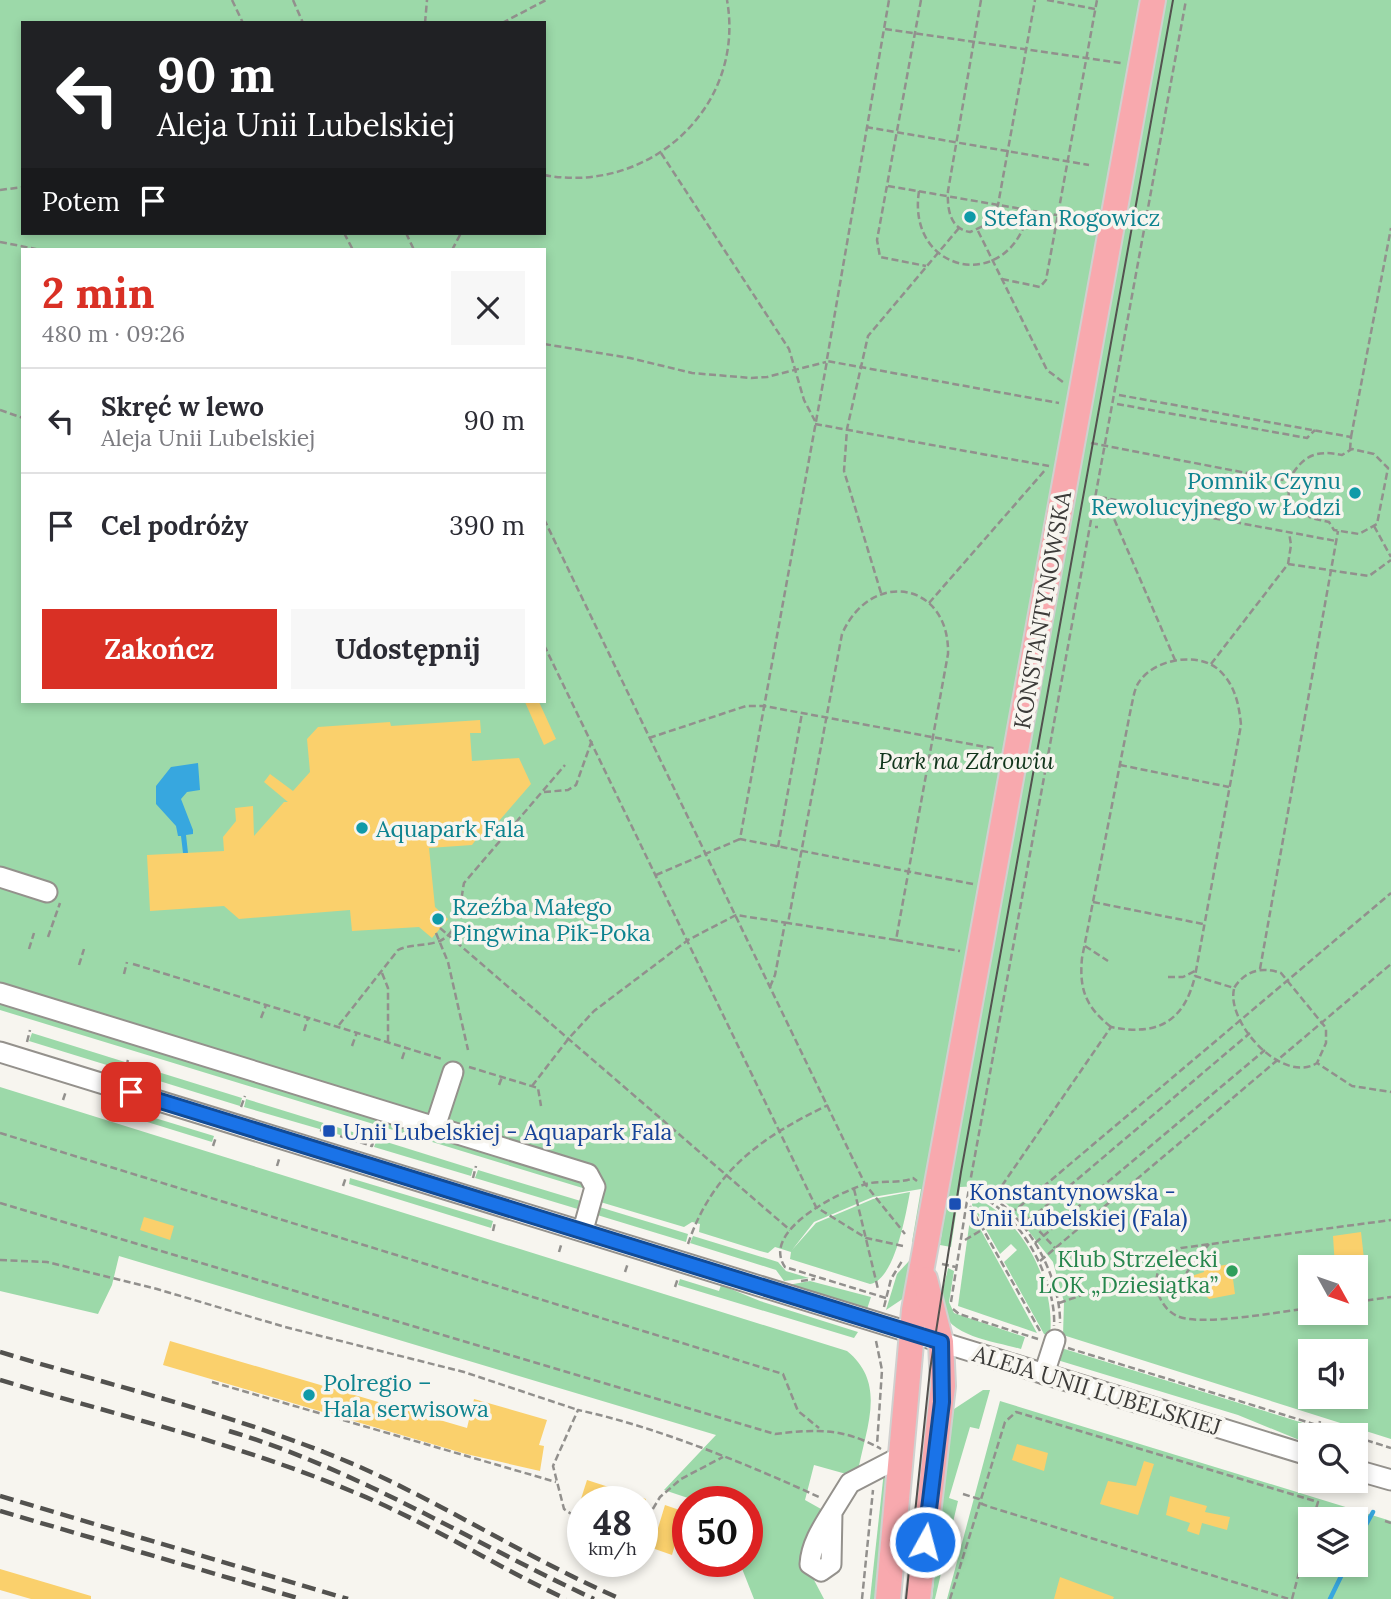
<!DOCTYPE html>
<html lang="pl">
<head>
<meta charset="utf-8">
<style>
  body { margin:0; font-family:Lora,serif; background:#f7f7f7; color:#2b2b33; height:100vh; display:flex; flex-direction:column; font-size:26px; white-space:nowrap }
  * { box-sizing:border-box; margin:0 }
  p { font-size:23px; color:#7c7c81 }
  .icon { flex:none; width:38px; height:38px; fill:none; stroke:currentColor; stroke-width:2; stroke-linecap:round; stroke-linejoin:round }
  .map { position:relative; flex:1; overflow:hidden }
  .details { position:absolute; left:21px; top:248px; width:525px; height:455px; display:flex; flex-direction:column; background:#fff; border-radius:0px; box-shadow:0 4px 10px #0003 }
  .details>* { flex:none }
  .hud { position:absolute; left:21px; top:21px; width:525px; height:214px; border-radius:0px; box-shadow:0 4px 10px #0003; background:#202124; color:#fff; overflow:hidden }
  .needle { width:46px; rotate:130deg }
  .buttons { position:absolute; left:1298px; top:1255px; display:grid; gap:14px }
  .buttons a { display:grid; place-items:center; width:70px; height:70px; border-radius:0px; background:#fff; box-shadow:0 4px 10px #0003; font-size:35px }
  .speed { position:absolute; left:567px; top:1486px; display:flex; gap:14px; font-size:35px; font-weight:700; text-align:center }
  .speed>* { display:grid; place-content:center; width:91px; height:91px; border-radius:50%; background:#fff; box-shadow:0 4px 10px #0003; line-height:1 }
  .speed small { font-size:18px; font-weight:400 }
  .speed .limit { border:10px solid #d22; background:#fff; color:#111 }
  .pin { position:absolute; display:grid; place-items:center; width:60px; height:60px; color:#fff; margin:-30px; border-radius:14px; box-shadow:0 4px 10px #0006 }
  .me { position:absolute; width:77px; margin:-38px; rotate:7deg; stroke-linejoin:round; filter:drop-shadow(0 0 5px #0008) }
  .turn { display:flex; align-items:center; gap:24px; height:147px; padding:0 21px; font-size:32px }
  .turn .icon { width:91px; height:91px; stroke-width:2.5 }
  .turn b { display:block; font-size:49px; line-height:60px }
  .then { display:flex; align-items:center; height:66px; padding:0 21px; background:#0003; gap:14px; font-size:26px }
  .round { display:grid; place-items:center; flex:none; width:74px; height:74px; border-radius:0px; background:#f7f7f7 }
  .summary { display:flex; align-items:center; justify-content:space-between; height:119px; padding:0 21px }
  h1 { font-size:42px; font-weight:700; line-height:52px; color:#d93025 }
  .cta { display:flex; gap:14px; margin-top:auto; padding:14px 21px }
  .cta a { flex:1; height:80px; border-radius:0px; background:#d93025; color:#fff; font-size:28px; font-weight:700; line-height:80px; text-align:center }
  .cta a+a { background:#f7f7f7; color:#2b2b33 }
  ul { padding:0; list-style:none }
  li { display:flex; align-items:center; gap:21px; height:105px; padding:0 21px; border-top:2px solid #e1e1e2 }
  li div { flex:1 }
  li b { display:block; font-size:26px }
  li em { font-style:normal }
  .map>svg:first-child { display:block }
  .green { fill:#9cd9a9; fill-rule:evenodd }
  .water { fill:#37a7df }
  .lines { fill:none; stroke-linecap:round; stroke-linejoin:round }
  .stream { stroke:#37a7df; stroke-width:4.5 }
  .building { fill:#fad06c }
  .minor-casing { stroke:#94918c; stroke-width:23 }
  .major-casing { stroke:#d0d0cf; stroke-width:28 }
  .path { stroke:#92908d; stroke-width:2.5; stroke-dasharray:7 3.5; stroke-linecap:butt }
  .minor { stroke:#fff; stroke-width:19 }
  .major { stroke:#f8a9ae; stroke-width:24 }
  .tram { stroke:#53524f; stroke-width:2 }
  .rail { stroke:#53524f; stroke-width:4.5; stroke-dasharray:14 7; stroke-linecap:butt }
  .route-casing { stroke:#114b97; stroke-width:18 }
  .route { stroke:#1a73e8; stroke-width:12 }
  .culture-dot { fill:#0f9aa8; stroke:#f7f5ef; stroke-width:2.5 }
  .transit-dot { fill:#1a4fb4; stroke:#f7f5ef; stroke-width:2.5 }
  .leisure-dot { fill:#2e9e5b; stroke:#f7f5ef; stroke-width:2.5 }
  .labels { text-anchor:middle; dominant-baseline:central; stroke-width:7; stroke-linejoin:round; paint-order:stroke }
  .culture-label { font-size:23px; fill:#0d838f; stroke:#f7f5ef; text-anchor:start }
  .street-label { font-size:23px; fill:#3c3b39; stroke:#f7f5ef }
  .park-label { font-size:23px; font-style:italic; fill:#10351b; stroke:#f7f5ef }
  .transit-label { font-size:23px; fill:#164399; stroke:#f7f5ef; text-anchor:start }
  .leisure-label { font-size:23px; fill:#27864d; stroke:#f7f5ef; text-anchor:end }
</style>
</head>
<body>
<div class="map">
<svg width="1391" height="1599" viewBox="0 0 1391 1599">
  <rect width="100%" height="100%" fill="#f7f5ef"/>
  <g class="green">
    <path d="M0 0H1391V1439L1063 1335 1064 1302 1053 1262 1008 1205 980 1186 960 1187 951 1247 940 1245 948 1188 917 1243 912 1242 921 1189 873 1197 814 1222 792 1250 816 1223 873 1199 910 1192C906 1213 895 1280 870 1284L790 1259 791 1252 775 1247 768 1253 760 1251 699 1232 700 1224 692 1222 684 1227 597 1201 599 1193 0 1010ZM23 23H544V233H23ZM23 250H544V702H23ZM1311 1267H1356V1312H1311ZM1311 1351H1356V1396H1311Z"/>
    <path d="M32 1033 125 1062 123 1070 29 1041Z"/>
    <path d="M129 1063 242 1098 240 1106 127 1071Z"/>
    <path d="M0 1087 847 1351C889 1385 864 1431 857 1477L814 1465 805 1500 821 1509 804 1561 824 1599H754L739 1561H747V1502L697 1501 664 1490 716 1435 119 1256 112 1285 98 1314 0 1291Z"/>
    <path d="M246 1099 356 1133 354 1139 244 1107Z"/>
    <path d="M132 1111 214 1136 212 1142 131 1117Z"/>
    <path d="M377 1139 473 1169 471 1176 374 1147Z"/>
    <path d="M478 1170 584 1202 581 1210 475 1178Z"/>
    <path d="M350 1178 493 1221 491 1228 349 1184Z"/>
    <path d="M973 1197C1023 1217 1056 1285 1050 1336L1044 1334 1004 1262 1017 1250 1011 1244 1000 1254 972 1205Z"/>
    <path d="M596 1206 688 1234 686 1242 594 1214Z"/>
    <path d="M971 1212 1037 1333 958 1306Z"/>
    <path d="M693 1236 778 1262 786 1271 809 1278 784 1281 776 1270 690 1243Z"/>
    <path d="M909 1261 913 1262 904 1298 886 1310 897 1274Z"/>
    <path d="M948 1268 954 1271 949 1302 954 1313 1025 1337 1021 1349C998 1342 947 1337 942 1307 940 1296 946 1279 948 1268Z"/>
    <path d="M680 1279 719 1291 721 1285 760 1301 858 1332 854 1338 678 1285Z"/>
    <path d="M810 1281 871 1297 867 1309 788 1285Z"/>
    <path d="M1058 1347 1316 1427 1309 1444 1238 1415 1054 1359Z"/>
    <path d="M983 1390H990L979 1429 970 1427 949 1498 958 1501 935 1599H932L951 1411Z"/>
    <path d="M1000 1401 1391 1521V1599H947ZM1311 1519H1356V1564H1311Z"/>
    <path d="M888 1470 880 1599H870L884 1471Z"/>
  </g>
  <path class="water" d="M198 763 200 790 187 792 181 799 193 830V834L186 835 188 853H183L181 836H178L176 826 156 804V786L171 767Z"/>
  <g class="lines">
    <g class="stream">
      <path d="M1356 1543 1373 1512"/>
      <path d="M1330 1599 1347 1564"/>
    </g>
  </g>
  <g class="building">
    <path d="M525 702H539L556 739 544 745Z"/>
    <path d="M480 720 481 733H470L472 761 519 758 531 784 486 836 478 837 472 845 429 848 435 907 448 919 432 938 419 927 352 931 350 910 239 919 224 906 150 911 147 855 224 851 223 837 236 821 235 808 253 806 254 836 284 802H288L264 782 270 774 293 791 310 772 307 739 318 727 390 722 391 726Z"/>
    <path d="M144 1217 174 1226 170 1240 140 1230Z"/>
    <path d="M1361 1232 1368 1295 1356 1296V1267H1335L1333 1236Z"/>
    <path d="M1217 1263 1218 1266 1231 1264 1235 1294 1209 1299 1205 1295H1196L1186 1289 1185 1278 1204 1272 1203 1264Z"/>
    <path d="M170 1341 467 1428 474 1399 547 1420 539 1445 544 1446 540 1471 466 1454 163 1365Z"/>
    <path d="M1017 1444 1048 1453 1044 1471 1012 1460Z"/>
    <path d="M1144 1461 1154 1464 1138 1515 1100 1504 1108 1481 1136 1486Z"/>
    <path d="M587 1480 646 1499 645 1502H580Z"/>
    <path d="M1170 1496 1207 1506 1205 1512 1230 1517 1227 1530 1202 1523 1199 1535 1187 1531 1190 1523 1166 1515Z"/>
    <path d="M665 1505 688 1513V1526L681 1524 672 1555 652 1548Z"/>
    <path d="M0 1569 91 1596V1599H31L0 1590Z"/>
    <path d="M1060 1577 1114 1597 1113 1599H1054Z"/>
  </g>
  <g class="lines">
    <defs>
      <g id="minor">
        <path d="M0 877 47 892"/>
        <path d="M0 993 588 1174 595 1187 583 1230"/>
        <path d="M0 1052 1311 1456"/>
        <path d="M440 1129 437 1121 453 1072"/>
        <path d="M1044 1374 1055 1340"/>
        <path d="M1356 1470 1391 1480"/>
        <path d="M832 1512C822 1528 811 1545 810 1564L821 1571 831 1564 832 1512 850 1483 900 1457"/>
      </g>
      <g id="major">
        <path d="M888 1599 914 1310 1153 0"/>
        <path d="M918 1599 943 1386 941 1342 925 1279"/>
      </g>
    </defs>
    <use href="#minor" class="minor-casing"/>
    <use href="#major" class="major-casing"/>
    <g class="path">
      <path d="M232 0 243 23"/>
      <path d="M293 0 303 23"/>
      <path d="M921 0 877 240 880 257 926 266"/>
      <path d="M981 0 948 191C947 209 950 229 970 232L990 223 998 205 1035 0"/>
      <path d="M1047 0 1095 9"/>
      <path d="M425 23 427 0"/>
      <path d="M502 23 546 0"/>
      <path d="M885 29 1121 63"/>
      <path d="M866 127 1089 165"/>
      <path d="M661 153 789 349 804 400 815 421"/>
      <path d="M544 175C649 195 746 107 727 0"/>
      <path d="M888 186 1057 215"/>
      <path d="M0 190 23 187"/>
      <path d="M919 191C906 275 1011 295 1029 210"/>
      <path d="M978 231 1047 370 1063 382"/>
      <path d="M344 233 353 250"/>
      <path d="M406 233 414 250"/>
      <path d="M0 242 41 250"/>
      <path d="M452 250 461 233"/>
      <path d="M1002 279 1040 287 1046 280 1097 0"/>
      <path d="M544 344 630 358 692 373 751 378 767 377 826 362"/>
      <path d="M827 359 889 0"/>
      <path d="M1119 395 1351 437 1350 450"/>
      <path d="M1117 404 1307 438 1315 430"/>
      <path d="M0 410 23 418"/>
      <path d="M815 424 1049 466"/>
      <path d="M1351 437 1391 228"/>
      <path d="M1091 443 1288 481C1302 457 1314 449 1342 455L1352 449 1374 454 1388 468 1377 524 1359 534 1334 530 1329 522 1311 518 1289 499 1288 481"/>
      <path d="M1100 497 1336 541"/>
      <path d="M1109 499 1112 514 1175 660"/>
      <path d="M544 519 865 1184 905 1234"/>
      <path d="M1374 526 1391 557"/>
      <path d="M1095 527H1098"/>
      <path d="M1288 564 1291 545 1289 532"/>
      <path d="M881 593 844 471 847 429 868 336 959 228"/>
      <path d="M929 603 1046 469"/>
      <path d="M544 645 816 1207 866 1238 903 1246"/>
      <path d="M1211 664 1288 564 1369 576 1391 560"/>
      <path d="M649 738 746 706H764L997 749"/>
      <path d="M1120 765 1229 787"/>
      <path d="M544 792 568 790 576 785 592 740"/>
      <path d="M778 847 802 713"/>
      <path d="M656 875 740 839"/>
      <path d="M973 884 740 839 827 361 1059 403"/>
      <path d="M1093 902 1203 924"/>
      <path d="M440 928 790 1230"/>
      <path d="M436 933 448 962 468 1050"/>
      <path d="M48 937 60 903"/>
      <path d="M896 940 960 951"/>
      <path d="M1085 946 1108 961"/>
      <path d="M29 949 34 933"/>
      <path d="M133 964 442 1059"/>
      <path d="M79 965 84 949"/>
      <path d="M1260 969 1338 531"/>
      <path d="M382 973 388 988V1042"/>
      <path d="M124 974 127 962"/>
      <path d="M1168 977H1183L1195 971"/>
      <path d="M770 987 775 975 785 923"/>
      <path d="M1234 989C1226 1022 1282 1085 1317 1063L1352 1086 1391 1092"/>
      <path d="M261 1018 266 1005"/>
      <path d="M339 1025 398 950C410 944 424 946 437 942 461 934 460 902 464 883L565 765"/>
      <path d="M1111 1027C1086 1007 1079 990 1082 958L1131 708C1133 700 1134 689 1139 682 1154 659 1198 651 1219 670 1235 685 1239 704 1241 725L1195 976"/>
      <path d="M304 1031 308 1018"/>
      <path d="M27 1042 30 1030"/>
      <path d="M352 1046 357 1032"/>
      <path d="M402 1059 406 1047"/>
      <path d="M469 1067 538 1088 541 1106"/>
      <path d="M124 1072 128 1060"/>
      <path d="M499 1085 502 1077"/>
      <path d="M532 1086 569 1038 594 1011 688 940 736 915 788 923 842 634C871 568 950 582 948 654L896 940 788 923"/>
      <path d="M63 1100 66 1091"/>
      <path d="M241 1107 245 1096"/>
      <path d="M128 1120 130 1111"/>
      <path d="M320 1130 372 1146 375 1136"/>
      <path d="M0 1133 783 1374 798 1411 819 1428"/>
      <path d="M213 1146 216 1137"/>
      <path d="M277 1166 280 1156"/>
      <path d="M473 1178 476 1166"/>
      <path d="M343 1186 346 1177"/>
      <path d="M854 1189 878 1289"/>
      <path d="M973 1189C1022 1203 1061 1275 1060 1323"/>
      <path d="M968 1193C1016 1202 1057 1280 1054 1326"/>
      <path d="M0 1203 775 1434C816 1429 844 1428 881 1449"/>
      <path d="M990 1203 1111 1027C1156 1036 1184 1023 1195 976L1234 988C1245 971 1261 966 1281 973L1326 1028V1043L1317 1063"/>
      <path d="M970 1206 1040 1331"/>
      <path d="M1018 1208 1055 1248"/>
      <path d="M1021 1227 1250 1033"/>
      <path d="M493 1231 495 1222"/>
      <path d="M965 1240 1018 1208 1391 893"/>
      <path d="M1035 1243 1265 1050"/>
      <path d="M688 1244C713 1170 762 1137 828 1105"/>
      <path d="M559 1252 562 1242"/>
      <path d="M0 1260 47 1262 157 1289 285 1327 464 1372 578 1410"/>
      <path d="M1040 1261 1391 964"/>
      <path d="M942 1264 956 1267"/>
      <path d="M625 1272 628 1263"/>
      <path d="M801 1281 815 1279"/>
      <path d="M675 1287 678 1278"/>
      <path d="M886 1298 785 1267C760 1231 839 1192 866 1184 880 1180 901 1184 913 1178L917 1181"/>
      <path d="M951 1302 969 1188 1186 0"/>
      <path d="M1356 1302 1391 1297"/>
      <path d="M1059 1303 1085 1294 1185 1282 1187 1272 1209 1244"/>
      <path d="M884 1307 891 1279 902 1261"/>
      <path d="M1311 1308C1282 1311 1200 1327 1177 1316 1165 1310 1158 1298 1157 1286 1154 1268 1167 1255 1181 1248L1391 1220"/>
      <path d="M953 1309 959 1314 1038 1339"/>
      <path d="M876 1341 882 1370 877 1445"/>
      <path d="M1068 1348 1349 1435"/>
      <path d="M212 1382 556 1482"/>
      <path d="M1317 1433 1320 1421"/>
      <path d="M1356 1437 1391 1448"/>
      <path d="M963 1494 979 1499 982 1504 990 1507 1289 1599"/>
      <path d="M1385 1521 1391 1523"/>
      <path d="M583 1522 564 1509 553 1466 578 1410C654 1426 750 1465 821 1498"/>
      <path d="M642 1527 660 1497 681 1479 723 1457"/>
      <path d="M862 1599 873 1490"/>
      <path d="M950 1599 1005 1422 1016 1412 1318 1502 1313 1519"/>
      <path d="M1292 1599 1311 1528"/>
    </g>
    <use href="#minor" class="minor"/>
    <use href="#major" class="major"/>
    <path class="tram" d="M906 1599 930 1370 961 1172 1173 0"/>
    <g class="rail">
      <path d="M0 1352C120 1388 245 1417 360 1467 449 1507 531 1560 621 1599"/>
      <path d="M0 1380C117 1415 238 1444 351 1491 426 1521 493 1565 566 1599"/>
      <path d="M229 1431C359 1470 471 1542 594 1599"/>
      <path d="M0 1496 348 1599"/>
      <path d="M0 1511 301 1599"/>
    </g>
  </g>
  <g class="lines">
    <defs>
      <path id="route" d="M131 1092 941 1342 942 1402 925 1542"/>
    </defs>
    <use href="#route" class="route-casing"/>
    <use href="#route" class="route"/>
  </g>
  <g class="culture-dot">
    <circle cx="970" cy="217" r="7"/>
    <circle cx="1355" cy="493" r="7"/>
    <circle cx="362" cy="828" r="7"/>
    <circle cx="438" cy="919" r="7"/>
    <circle cx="309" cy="1395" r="7"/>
  </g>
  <g class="transit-dot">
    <rect x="322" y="1124" width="14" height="14" rx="3.5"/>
    <rect x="948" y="1197" width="14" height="14" rx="3.5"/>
  </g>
  <circle class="leisure-dot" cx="1232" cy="1271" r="7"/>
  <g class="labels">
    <g class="culture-label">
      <text x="984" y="217">Stefan Rogowicz</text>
      <text x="1341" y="480" text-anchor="end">Pomnik Czynu<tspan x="1341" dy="26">Rewolucyjnego w Łodzi</tspan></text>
      <text x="376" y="828">Aquapark Fala</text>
      <text x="452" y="906">Rzeźba Małego<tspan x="452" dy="26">Pingwina Pik-Poka</tspan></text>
      <text x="323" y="1382">Polregio –<tspan x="323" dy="26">Hala serwisowa</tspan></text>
    </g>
    <g class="street-label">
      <text transform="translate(1042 610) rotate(-80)">KONSTANTYNOWSKA</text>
      <text transform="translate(1097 1390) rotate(17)">ALEJA UNII LUBELSKIEJ</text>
    </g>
    <g class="park-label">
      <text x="966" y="760">Park na Zdrowiu</text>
    </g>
    <g class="transit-label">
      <text x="343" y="1131">Unii Lubelskiej - Aquapark Fala</text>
      <text x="969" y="1191">Konstantynowska -<tspan x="969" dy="26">Unii Lubelskiej (Fala)</tspan></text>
    </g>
    <g class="leisure-label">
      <text x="1218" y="1258">Klub Strzelecki<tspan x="1218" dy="26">LOK „Dziesiątka”</tspan></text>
    </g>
  </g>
</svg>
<div class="buttons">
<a><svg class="needle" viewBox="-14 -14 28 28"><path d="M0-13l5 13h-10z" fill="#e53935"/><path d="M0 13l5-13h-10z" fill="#7c7c81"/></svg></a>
<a><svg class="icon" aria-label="sound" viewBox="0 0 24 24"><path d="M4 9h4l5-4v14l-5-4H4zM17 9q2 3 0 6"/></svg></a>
<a><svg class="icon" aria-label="search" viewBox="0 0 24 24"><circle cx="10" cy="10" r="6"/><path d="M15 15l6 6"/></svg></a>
<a><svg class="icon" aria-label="layers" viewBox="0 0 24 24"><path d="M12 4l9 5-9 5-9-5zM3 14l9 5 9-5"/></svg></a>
</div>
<div class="speed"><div>48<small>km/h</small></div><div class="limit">50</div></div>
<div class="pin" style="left:131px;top:1092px;background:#d93025"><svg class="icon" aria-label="arrive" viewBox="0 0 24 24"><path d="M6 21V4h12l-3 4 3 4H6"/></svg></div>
<svg class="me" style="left:925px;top:1542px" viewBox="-20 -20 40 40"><circle r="17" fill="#1a73e8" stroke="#fff" stroke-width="3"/><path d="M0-11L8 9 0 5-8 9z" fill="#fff"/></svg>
<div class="hud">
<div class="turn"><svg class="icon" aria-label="left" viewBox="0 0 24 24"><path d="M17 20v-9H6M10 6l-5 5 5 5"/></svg><div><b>90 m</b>Aleja Unii Lubelskiej</div></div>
<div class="then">Potem<svg class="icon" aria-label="arrive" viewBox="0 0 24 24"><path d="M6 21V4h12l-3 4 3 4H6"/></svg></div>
</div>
<section class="details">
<div class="summary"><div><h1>2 min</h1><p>480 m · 09:26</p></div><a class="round"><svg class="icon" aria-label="close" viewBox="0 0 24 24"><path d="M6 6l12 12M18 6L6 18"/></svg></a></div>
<ul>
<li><svg class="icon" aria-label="left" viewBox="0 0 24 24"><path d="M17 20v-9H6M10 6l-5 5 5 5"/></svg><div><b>Skręć w lewo</b><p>Aleja Unii Lubelskiej</p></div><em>90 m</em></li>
<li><svg class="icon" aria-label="arrive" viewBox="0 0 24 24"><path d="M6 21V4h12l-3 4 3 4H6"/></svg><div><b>Cel podróży</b></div><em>390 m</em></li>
</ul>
<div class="cta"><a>Zakończ</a><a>Udostępnij</a></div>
</section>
</div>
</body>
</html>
